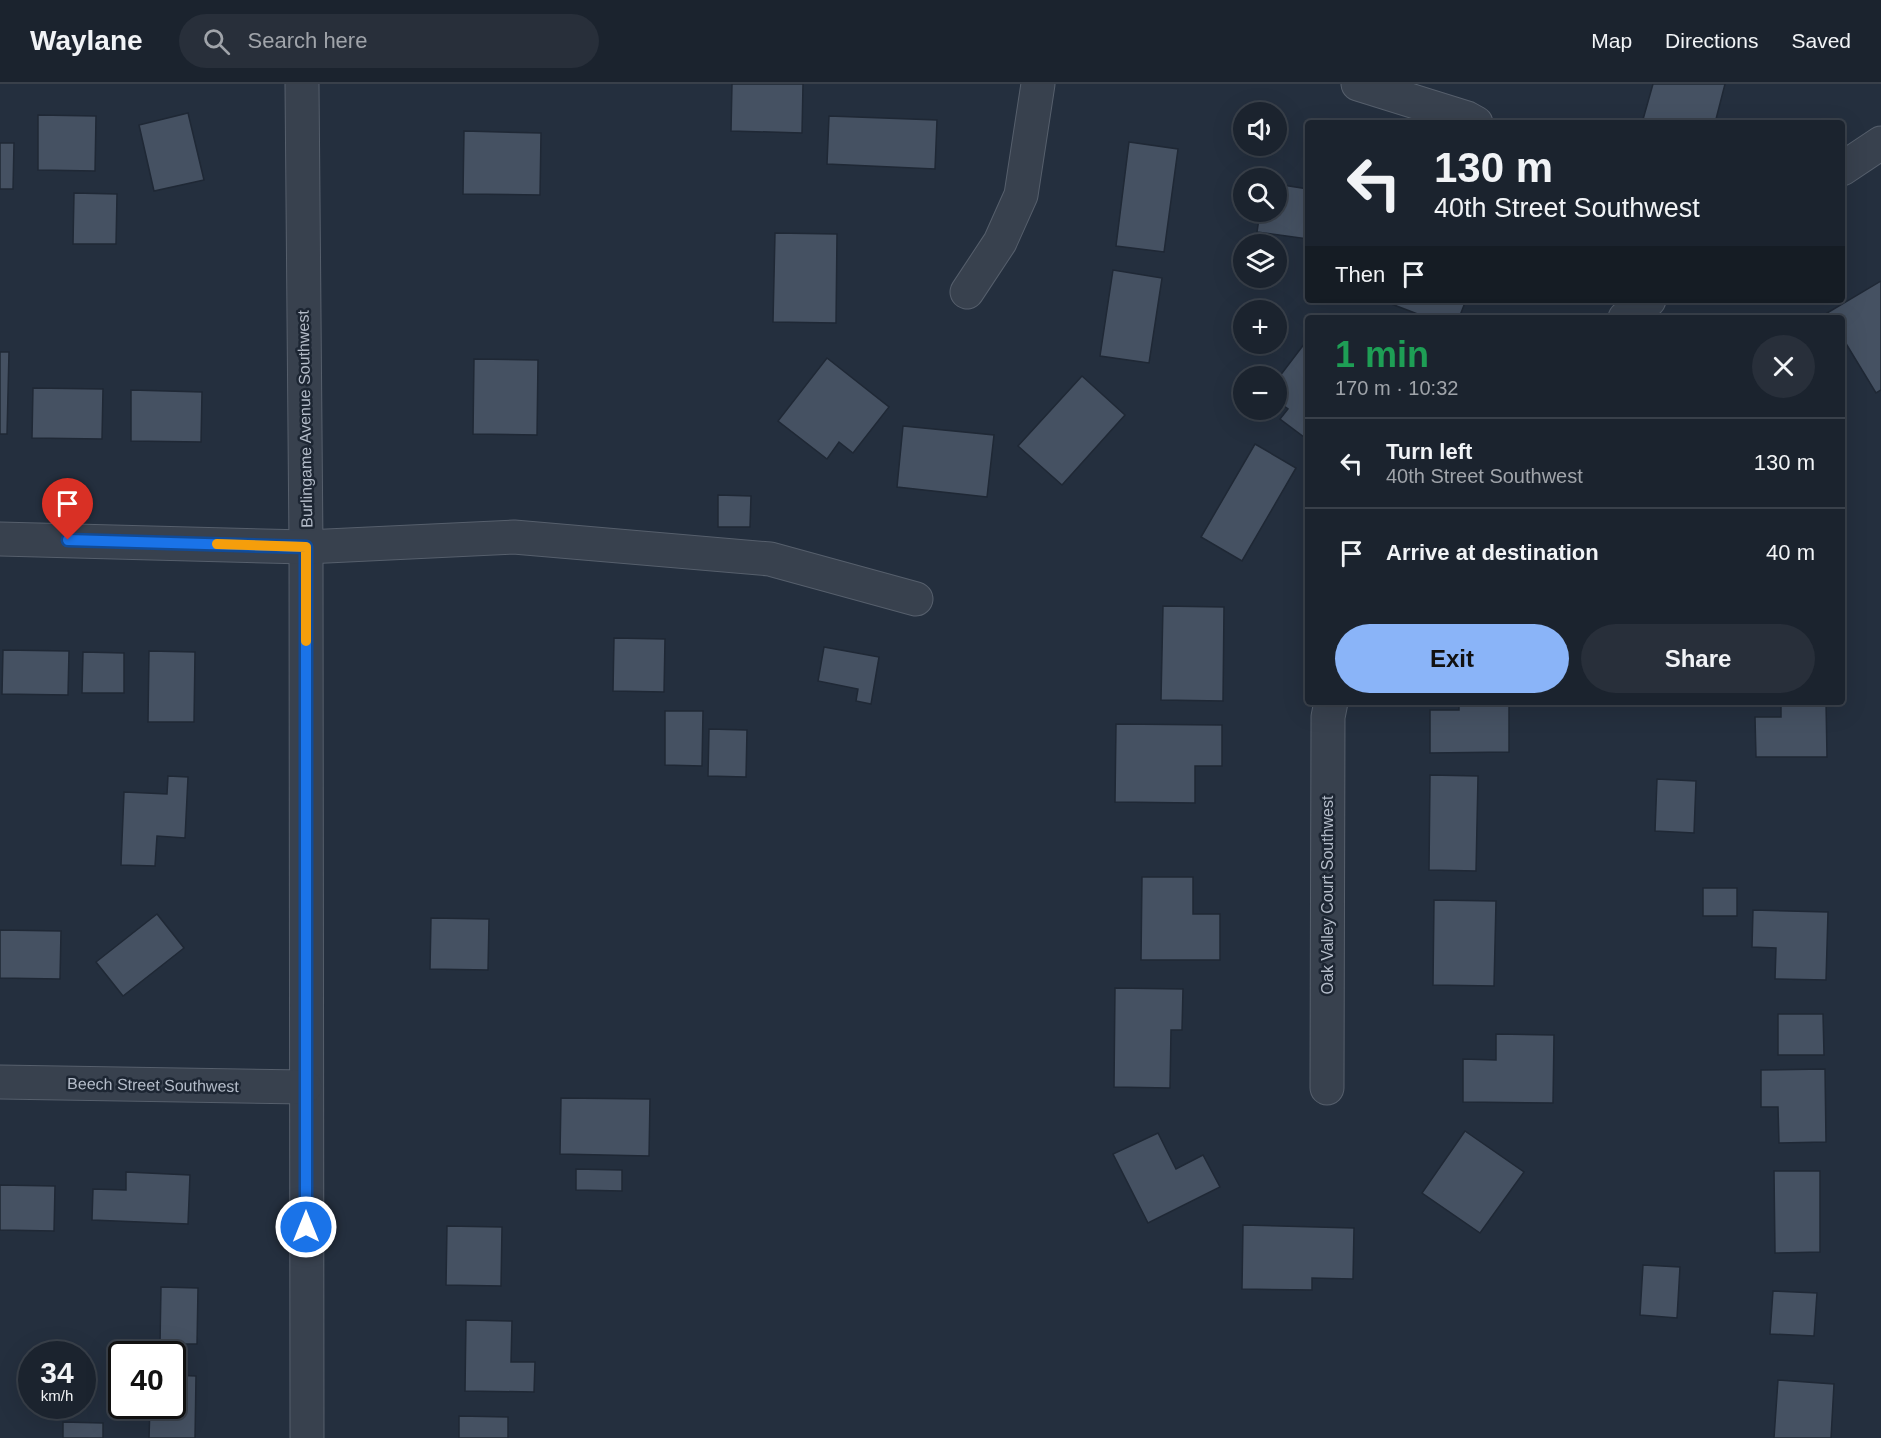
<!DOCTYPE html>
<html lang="en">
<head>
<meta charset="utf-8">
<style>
  body { margin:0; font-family:Arial,sans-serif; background:#282f3a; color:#f1f3f6; height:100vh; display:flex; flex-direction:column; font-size:22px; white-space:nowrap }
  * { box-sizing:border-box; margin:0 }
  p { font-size:20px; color:#a0a4aa }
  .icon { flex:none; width:33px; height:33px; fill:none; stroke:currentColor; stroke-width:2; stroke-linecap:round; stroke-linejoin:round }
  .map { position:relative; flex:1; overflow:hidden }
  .details { position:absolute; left:1305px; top:231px; width:540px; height:390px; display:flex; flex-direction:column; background:#1b232e; border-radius:6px; box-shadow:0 6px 24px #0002,0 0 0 2px #39404a }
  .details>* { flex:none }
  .hud { position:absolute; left:1305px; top:36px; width:540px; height:183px; border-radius:6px; box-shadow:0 6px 24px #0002,0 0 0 2px #39404a; background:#1b232e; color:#f1f3f6; overflow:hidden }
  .buttons { position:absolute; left:1233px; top:18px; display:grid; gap:12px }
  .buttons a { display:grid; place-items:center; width:54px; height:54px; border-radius:50%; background:#1b232e; box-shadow:0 6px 24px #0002,0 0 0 2px #39404a; font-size:30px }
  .speed { position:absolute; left:18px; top:1257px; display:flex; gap:12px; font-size:30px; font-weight:700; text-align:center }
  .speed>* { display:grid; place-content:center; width:78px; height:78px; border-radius:50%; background:#1b232e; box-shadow:0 6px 24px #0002,0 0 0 2px #39404a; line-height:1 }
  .speed small { font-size:15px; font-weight:400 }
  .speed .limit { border:3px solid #111; border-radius:9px; background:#fff; color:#111 }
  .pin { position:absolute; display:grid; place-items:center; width:51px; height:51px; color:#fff; margin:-62px -26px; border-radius:50% 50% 50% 0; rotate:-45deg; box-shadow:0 0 6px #0007 }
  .pin .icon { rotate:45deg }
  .me { position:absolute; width:66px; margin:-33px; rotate:0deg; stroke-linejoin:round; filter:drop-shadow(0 0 4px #0008) }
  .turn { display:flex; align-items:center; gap:21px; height:126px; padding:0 30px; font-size:27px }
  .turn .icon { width:78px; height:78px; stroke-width:2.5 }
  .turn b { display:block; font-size:42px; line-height:51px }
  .then { display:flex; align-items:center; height:57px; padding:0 30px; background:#0003; gap:12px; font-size:22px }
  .round { display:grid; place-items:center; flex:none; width:63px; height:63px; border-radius:32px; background:#282f3a }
  .headline { display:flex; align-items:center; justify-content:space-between; height:102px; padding:0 30px }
  h1 { font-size:36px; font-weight:600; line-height:45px; color:#1e9e55 }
  .button { display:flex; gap:12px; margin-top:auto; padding:12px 30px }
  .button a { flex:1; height:69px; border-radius:36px; background:#8ab4f8; color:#111; font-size:24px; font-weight:600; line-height:69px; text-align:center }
  .button a+a { background:#282f3a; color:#f1f3f6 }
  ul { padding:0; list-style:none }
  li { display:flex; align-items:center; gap:18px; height:90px; padding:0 30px; border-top:2px solid #39404a }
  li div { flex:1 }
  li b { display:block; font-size:22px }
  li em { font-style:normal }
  header { display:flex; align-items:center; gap:36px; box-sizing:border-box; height:84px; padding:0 30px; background:#1b232e; border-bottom:2px solid #39404a }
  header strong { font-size:28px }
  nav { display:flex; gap:33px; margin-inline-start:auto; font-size:21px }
  .search { width:420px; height:54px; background:#282f3a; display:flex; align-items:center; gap:15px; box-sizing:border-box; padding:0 21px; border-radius:33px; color:#a0a4aa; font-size:22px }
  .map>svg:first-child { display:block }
  .building { fill:#455162; stroke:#1f2835; stroke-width:1.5 }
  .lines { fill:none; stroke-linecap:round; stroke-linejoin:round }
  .minor-casing { stroke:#565f6c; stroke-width:35 }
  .minor { stroke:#38414e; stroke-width:33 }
  .route-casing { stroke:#114b97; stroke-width:15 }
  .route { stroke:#1a73e8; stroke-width:10 }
  .slow { stroke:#f59e0b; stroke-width:10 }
  .labels { text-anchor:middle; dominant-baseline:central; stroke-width:5; stroke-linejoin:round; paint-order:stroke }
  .street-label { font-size:16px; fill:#b4bcc9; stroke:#1d2633 }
</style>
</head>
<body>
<header>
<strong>Waylane</strong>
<div class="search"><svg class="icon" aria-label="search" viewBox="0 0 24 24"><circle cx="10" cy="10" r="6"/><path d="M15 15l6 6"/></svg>Search here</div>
<nav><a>Map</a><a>Directions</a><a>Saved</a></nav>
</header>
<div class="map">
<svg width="1881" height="1354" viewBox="0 0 1881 1354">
  <rect width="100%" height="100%" fill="#242f3e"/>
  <g class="building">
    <path d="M732 0H803L802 49 731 47Z"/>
    <path d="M1653 0H1725L1715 39H1642Z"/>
    <path d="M188 29 204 96 154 107 139 41Z"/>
    <path d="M38 31 96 32 95 87 38 86Z"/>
    <path d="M829 32 937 36 935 85 827 80Z"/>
    <path d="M464 47 541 49 540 111 463 110Z"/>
    <path d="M1129 58 1178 65 1164 168 1116 162Z"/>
    <path d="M0 59H14L13 105H0Z"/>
    <path d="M1276 100 1308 105V155L1257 148 1260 128H1276Z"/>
    <path d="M74 109 117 110 116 160H73Z"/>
    <path d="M775 149 837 150 836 239 773 238Z"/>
    <path d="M1113 186 1162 194 1149 279 1100 272Z"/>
    <path d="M1881 197V306L1876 309 1842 253V234H1830L1827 229Z"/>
    <path d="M1381 216H1466L1459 234H1428Z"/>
    <path d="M1308 255V356L1280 335 1288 325 1276 316V297Z"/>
    <path d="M0 268H9L7 350H0Z"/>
    <path d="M827 274 889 323 853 369 839 358 827 375 778 337Z"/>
    <path d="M474 275 538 276 537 351 473 350Z"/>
    <path d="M1082 292 1125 331 1062 401 1018 362Z"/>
    <path d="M33 304 103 305 102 355 32 354Z"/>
    <path d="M131 306 202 308 201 358 131 357Z"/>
    <path d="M903 342 994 351 987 413 897 403Z"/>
    <path d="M1255 360 1296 384 1242 477 1201 453Z"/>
    <path d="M718 411 751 412 750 443H718Z"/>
    <path d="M1163 522 1224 523 1223 617 1161 616Z"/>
    <path d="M614 554 665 555 664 608 613 607Z"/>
    <path d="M824 563 879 573 871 620 856 617 858 605 818 597Z"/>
    <path d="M3 566 69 567 68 611 2 610Z"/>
    <path d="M149 567 195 568 194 638H148Z"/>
    <path d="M83 568 124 569V609H82Z"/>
    <path d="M1459 618H1509V668L1430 669V626H1459Z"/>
    <path d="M1781 618H1826L1827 673H1756L1755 633H1781Z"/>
    <path d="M665 627H703L702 682 665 681Z"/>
    <path d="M1116 640 1222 641V682H1195V719L1115 718Z"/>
    <path d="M709 645 747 646 746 693 708 692Z"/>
    <path d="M1430 691 1478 692 1476 787 1429 786Z"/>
    <path d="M168 692 188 693 185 754 157 752 155 782 121 781 124 708 167 710Z"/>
    <path d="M1657 695 1696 697 1694 749 1655 747Z"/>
    <path d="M1142 793H1193V830H1220V876H1141Z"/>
    <rect x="1703" y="804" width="34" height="28"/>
    <path d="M1434 816 1496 817 1494 902 1433 901Z"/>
    <path d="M1753 826 1828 828 1826 896 1775 895 1776 864 1752 863Z"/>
    <path d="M157 830 184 864 123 912 96 878Z"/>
    <path d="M431 834 489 835 488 886 430 885Z"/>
    <path d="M0 846 61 847 60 895 0 894Z"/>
    <path d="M1115 904 1183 905 1182 946H1171L1170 1004 1114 1003Z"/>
    <path d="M1778 930H1823L1824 971H1778Z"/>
    <path d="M1496 950 1554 951 1553 1019 1463 1018V975L1496 976Z"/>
    <path d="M1825 985 1826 1058 1779 1059 1778 1023H1761V986Z"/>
    <path d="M561 1014 650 1015 649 1072 560 1070Z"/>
    <path d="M1465 1047 1524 1088 1480 1149 1422 1109Z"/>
    <path d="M1158 1049 1176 1085 1203 1071 1220 1103 1148 1139 1113 1070Z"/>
    <path d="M576 1085 622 1086V1107L576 1106Z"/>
    <path d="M1774 1087H1820V1168L1775 1169Z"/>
    <path d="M126 1088 190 1091 188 1140 92 1136 93 1105 126 1106Z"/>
    <path d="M0 1101 55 1102 54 1147 0 1146Z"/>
    <path d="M1243 1141 1354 1144 1353 1195 1312 1194V1206L1242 1205Z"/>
    <path d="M447 1142 502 1143 501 1202 446 1201Z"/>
    <path d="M1643 1181 1680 1183 1677 1234 1640 1231Z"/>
    <path d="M161 1203 198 1204 197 1260H160Z"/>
    <path d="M1773 1207 1817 1209 1814 1252 1770 1250Z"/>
    <path d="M466 1236 512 1237 511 1278H535L534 1308 465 1307Z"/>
    <path d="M172 1291 196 1292 195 1354H149L150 1322H172Z"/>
    <path d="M1778 1296 1834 1300 1831 1354H1774Z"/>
    <path d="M459 1332 508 1333V1354H459Z"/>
    <path d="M63 1338 103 1339V1354H63Z"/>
  </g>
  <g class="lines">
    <defs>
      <g id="minor">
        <path d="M302 0 306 463 307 1354"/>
        <path d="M1358 0 1467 34 1476 39"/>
        <path d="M1842 85 1881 59"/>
        <path d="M967 208 1000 158 1021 111 1038 0"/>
        <path d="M1625 234 1649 216"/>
        <path d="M0 455 306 463 514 453 770 475 916 515"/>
        <path d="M0 998 305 1003"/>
        <path d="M1327 1004 1328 633 1331 618"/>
      </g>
    </defs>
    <use href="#minor" class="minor-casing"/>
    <use href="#minor" class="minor"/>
  </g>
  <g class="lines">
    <defs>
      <path id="route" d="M68 456 306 463V1143"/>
    </defs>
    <use href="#route" class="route-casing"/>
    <use href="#route" class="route"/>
    <path class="slow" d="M217 460 306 463V557"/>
  </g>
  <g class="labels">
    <g class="street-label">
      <text transform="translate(305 335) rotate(-91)">Burlingame Avenue Southwest</text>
      <text transform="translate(1327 811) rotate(-90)">Oak Valley Court Southwest</text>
      <text transform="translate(153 1001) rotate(1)">Beech Street Southwest</text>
    </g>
  </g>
</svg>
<div class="buttons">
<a><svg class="icon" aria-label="sound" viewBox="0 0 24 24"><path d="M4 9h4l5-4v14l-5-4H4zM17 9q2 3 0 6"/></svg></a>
<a><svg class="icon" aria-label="search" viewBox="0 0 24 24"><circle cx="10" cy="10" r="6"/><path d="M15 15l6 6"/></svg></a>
<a><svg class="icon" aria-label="layers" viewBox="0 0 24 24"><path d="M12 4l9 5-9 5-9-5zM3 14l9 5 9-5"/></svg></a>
<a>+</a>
<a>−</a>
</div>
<div class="speed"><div>34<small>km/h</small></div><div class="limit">40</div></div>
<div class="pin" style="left:68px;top:456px;background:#d93025"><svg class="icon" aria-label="arrive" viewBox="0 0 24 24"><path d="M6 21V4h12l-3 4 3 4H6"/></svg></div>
<svg class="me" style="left:306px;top:1143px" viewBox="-20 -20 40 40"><circle r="17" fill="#1a73e8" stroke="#fff" stroke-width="3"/><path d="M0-11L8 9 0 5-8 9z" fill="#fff"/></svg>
<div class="hud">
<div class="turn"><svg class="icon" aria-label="left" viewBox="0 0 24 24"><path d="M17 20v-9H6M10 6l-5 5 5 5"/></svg><div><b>130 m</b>40th Street Southwest</div></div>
<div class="then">Then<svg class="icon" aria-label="arrive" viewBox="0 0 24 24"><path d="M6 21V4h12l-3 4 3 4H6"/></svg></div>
</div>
<section class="details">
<div class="headline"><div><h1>1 min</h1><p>170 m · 10:32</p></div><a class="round"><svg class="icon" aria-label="close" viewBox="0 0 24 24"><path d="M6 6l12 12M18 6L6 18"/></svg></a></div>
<ul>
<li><svg class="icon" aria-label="left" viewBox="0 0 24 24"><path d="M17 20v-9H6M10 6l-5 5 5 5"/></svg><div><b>Turn left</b><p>40th Street Southwest</p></div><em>130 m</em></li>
<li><svg class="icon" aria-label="arrive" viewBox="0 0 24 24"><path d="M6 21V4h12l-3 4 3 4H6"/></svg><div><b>Arrive at destination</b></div><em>40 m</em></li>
</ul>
<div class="button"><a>Exit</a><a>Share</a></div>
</section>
</div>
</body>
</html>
